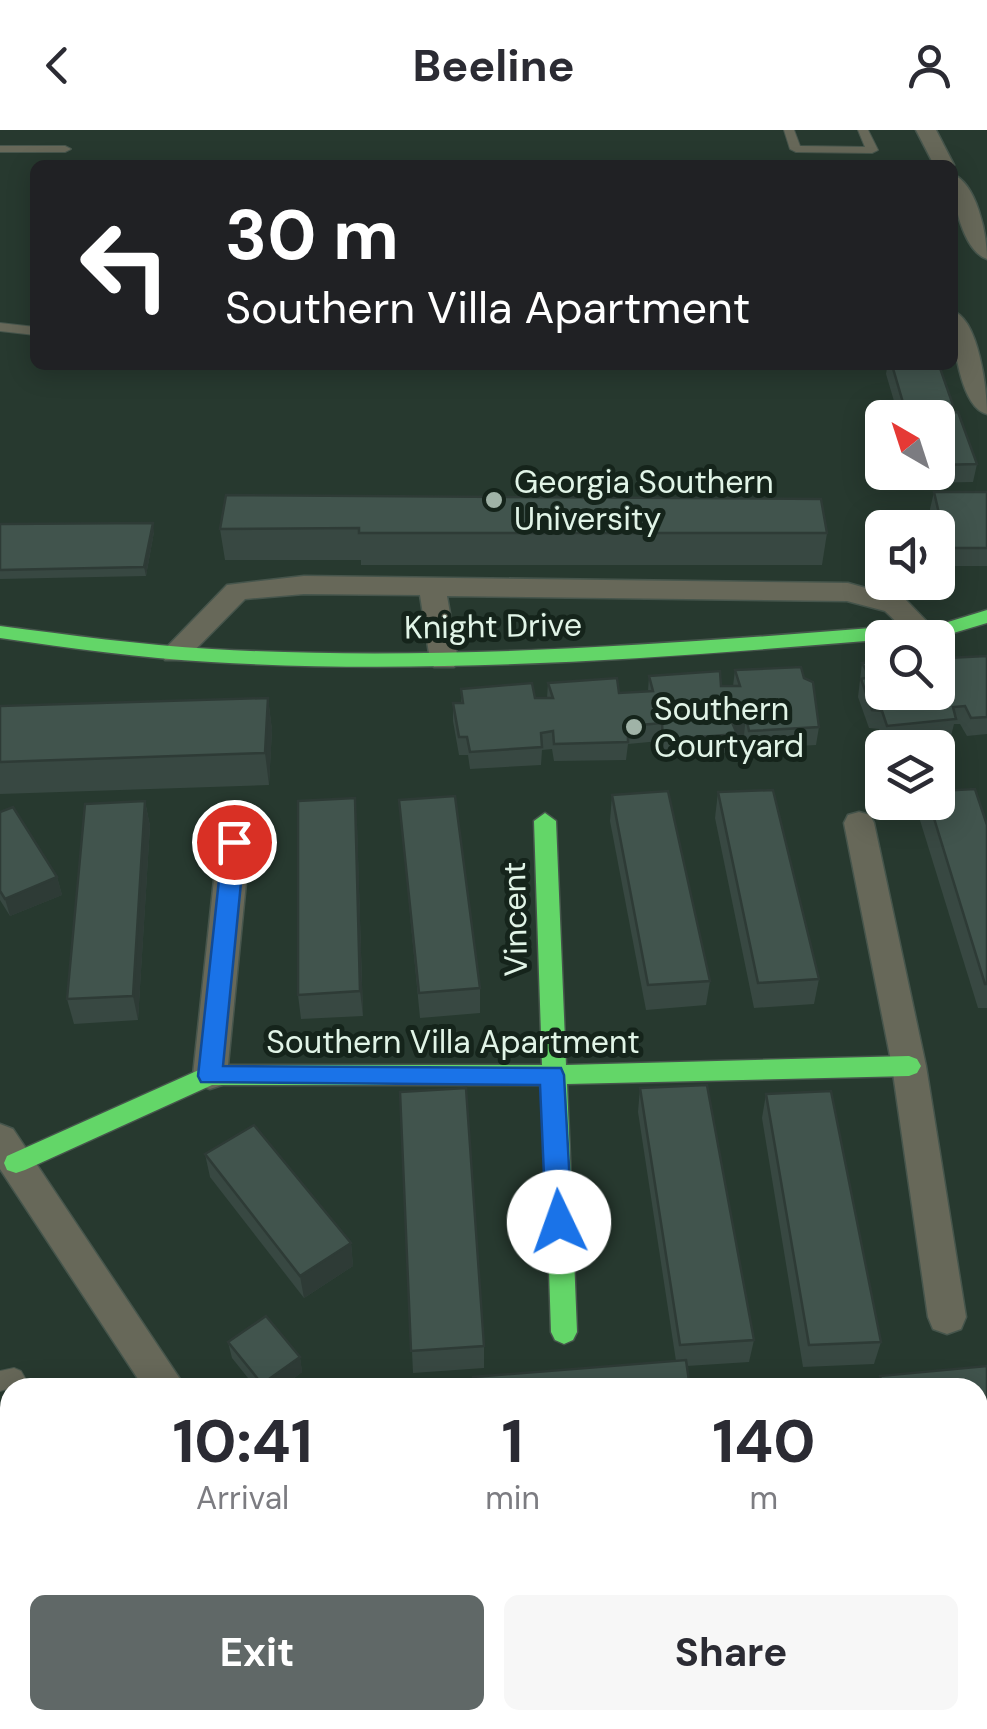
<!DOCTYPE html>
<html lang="en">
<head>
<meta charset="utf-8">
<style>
  body { margin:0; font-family:"DM Sans",sans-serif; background:#f7f7f7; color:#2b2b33; height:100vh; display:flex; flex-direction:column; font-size:38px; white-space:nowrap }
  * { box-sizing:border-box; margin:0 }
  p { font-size:32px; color:#7c7c81 }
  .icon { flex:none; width:55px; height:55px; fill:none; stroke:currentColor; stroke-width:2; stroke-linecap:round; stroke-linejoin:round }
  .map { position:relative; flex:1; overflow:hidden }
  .drawer { position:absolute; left:0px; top:1248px; width:988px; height:352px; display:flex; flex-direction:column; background:#fff; border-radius:30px 30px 0 0; box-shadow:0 5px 25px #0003 }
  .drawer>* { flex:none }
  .banner { position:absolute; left:30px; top:30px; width:928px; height:210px; border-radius:15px; box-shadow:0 5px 25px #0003; background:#202124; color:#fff; overflow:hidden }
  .needle { width:65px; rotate:321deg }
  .buttons { position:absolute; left:865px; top:270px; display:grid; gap:20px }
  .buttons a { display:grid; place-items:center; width:90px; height:90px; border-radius:15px; background:#fff; box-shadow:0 5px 25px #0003; font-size:50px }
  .pin { position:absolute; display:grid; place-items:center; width:85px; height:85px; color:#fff; margin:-42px; border:5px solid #fff; border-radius:50%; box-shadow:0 2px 10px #0007 }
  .me { position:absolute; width:110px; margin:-55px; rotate:357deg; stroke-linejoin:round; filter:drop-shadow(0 0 8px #0008) }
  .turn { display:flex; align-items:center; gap:35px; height:210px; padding:0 30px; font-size:45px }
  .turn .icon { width:130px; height:130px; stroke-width:2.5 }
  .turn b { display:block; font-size:70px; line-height:85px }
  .eta { display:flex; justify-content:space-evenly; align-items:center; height:170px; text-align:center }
  .eta b { font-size:60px; font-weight:700; line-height:70px }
  .cta { display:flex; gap:20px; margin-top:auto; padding:20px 30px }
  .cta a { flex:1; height:115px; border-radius:15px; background:#606867; color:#fff; font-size:40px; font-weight:700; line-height:115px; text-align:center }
  .cta a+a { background:#f7f7f7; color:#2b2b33 }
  header { display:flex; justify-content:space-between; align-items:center; height:130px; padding:0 30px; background:#fff; font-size:45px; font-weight:700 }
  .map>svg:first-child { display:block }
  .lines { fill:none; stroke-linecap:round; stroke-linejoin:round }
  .lane-casing { stroke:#46554c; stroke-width:2 }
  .street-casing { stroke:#46554c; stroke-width:3 }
  .fast-casing { stroke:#46554c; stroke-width:3 }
  .lane { fill:#676859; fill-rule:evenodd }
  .street { fill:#676859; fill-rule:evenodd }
  .fast { fill:#63d668; fill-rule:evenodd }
  .wall { fill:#384842 }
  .shaded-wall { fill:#2e3b36 }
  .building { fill:#41544d; stroke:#2e3b36; stroke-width:2.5 }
  .route { fill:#1a73e8; stroke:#114b97; stroke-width:2.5 }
  .poi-dot { fill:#a0b3a7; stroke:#15241b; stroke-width:4 }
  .labels { text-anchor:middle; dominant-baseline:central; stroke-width:10; stroke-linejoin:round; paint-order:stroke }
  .poi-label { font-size:32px; fill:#e1f4e7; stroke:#15241b; text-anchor:start }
  .street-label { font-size:32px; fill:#e1f4e7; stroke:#15241b }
</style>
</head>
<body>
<header><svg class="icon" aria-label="back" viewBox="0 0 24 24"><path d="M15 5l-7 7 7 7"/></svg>Beeline<svg class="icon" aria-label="person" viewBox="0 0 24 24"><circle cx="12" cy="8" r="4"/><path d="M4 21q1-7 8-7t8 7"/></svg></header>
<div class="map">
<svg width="987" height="1599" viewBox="0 0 987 1599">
  <rect width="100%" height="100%" fill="#27392f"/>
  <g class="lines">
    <defs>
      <g id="lane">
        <path d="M784 0H794L800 16 865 17 858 0H868L878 20 872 23 796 22 790 19Z"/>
        <path d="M0 16H65L71 19 65 22H0Z"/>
        <path d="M0 193 35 197V205L0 201Z"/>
        <path d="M14 1238 21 1241 25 1248 21 1255 0 1261V1241Z"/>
        <path d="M10 1351V1373L0 1376V1354Z"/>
        <rect x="978" y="1561" width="9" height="24"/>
        <path d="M537 1590H567L563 1599H533Z"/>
      </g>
      <g id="street">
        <path d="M916 0H936L954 35 952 38 934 35Z"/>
        <path d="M952 44C977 53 987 105 987 129 962 121 952 67 952 44Z"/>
        <path d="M952 181C979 188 987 261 987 284 959 278 952 205 952 181Z"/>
        <path d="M304 446 848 453 905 469 935 500 931 506H911L885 481 847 471 447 466 458 530 454 537H434L430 530 420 465 304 464 245 469 185 530H165L161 523 227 455Z"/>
        <path d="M859 682 870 685 874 693 926 936 966 1187 961 1199 947 1204 933 1199 928 1187 892 936 844 693 848 685Z"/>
        <path d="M234 701 245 704 250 712 227 945 222 955 210 959 198 955 193 945 218 712 223 704Z"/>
        <path d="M0 994 13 999 186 1258H144L0 1039Z"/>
        <path d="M380 1590H427L430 1599H384Z"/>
      </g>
      <g id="fast">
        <path d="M987 480V493L950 504C708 524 457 547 211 532 140 528 70 518 0 508V496C70 505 141 515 212 519 457 533 704 511 948 492Z"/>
        <path d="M545 683 556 691 566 935 909 926 917 929 921 936 917 943 909 946 567 954 577 1202 573 1210 564 1214 555 1210 551 1202 543 955H212L25 1040 16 1043 7 1040 4 1033 7 1026 210 935H542L534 691Z"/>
      </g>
    </defs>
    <use href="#lane" class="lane-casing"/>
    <use href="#street" class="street-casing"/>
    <use href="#fast" class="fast-casing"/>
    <use href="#lane" class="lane"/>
    <use href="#street" class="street"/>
    <use href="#fast" class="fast"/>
  </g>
  <g class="wall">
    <path d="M883 235H939L953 275 951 282 977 334 973 352 923 353 919 342H938V288H899L886 244 887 238 885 239Z"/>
    <path d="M934 362H987V436H943L938 412V398H934L930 379Z"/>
    <path d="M226 365 827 403 822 435H361V430H225L220 399Z"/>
    <path d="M0 394 154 402 146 446 0 449Z"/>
    <path d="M987 526V604L967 606 960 594H954L951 606 883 614 879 599 869 598 858 567 862 533 882 562 943 543 947 528Z"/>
    <path d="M735 540 819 597 816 615 746 619 744 605 736 606 734 622 662 628 660 611 628 614 626 630 554 631 552 619 542 620 541 635 470 639 468 625H459L453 591V573H461V559L535 568H547L548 553 619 563 648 561 649 546 721 556H733Z"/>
    <path d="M268 568 272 600 269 655 0 664V576Z"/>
    <path d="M718 662 819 849 814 874 754 878 715 688Z"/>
    <path d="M612 665 710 851 706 875 646 880 610 691Z"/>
    <path d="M399 670 480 858V883L420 888Z"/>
    <path d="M145 671 150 696 138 890 74 894 67 869Z"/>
    <path d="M923 672H938L987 695V878H978L919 687Z"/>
    <path d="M0 682 57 747 62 765 10 786 0 770Z"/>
    <path d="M357 693 363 886 301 889 298 865Z"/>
    <path d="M640 958 754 1210 749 1232 687 1236 676 1231 638 982Z"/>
    <path d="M400 962 484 1216V1238L413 1243Z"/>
    <path d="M766 964 881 1212 874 1234 803 1237 762 988Z"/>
    <path d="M205 1024 351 1113 353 1136 304 1168 210 1047Z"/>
    <path d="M228 1212 300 1227 302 1242 281 1258H256L232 1228Z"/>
    <path d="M987 1236V1329L978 1330V1258H877L880 1246Z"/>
    <path d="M987 1374V1469H978V1375Z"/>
  </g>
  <g class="shaded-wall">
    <path d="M153 393 154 402 146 446 144 437Z"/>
    <path d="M268 568 272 600 269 655 265 623Z"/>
    <path d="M746 587 744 605 736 606 731 590Z"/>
    <path d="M355 668 357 693 363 886 360 861Z"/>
    <path d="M145 671 150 696 138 890 133 866Z"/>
    <path d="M57 747 62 765 10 786 5 769Z"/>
    <path d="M351 1113 353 1136 304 1168 300 1146Z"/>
    <path d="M300 1227 302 1242 281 1258H263L262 1254Z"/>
  </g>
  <g class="building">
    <path d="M811 33H854L855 35H811Z"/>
    <path d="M892 235H939L953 275 904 276Z"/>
    <path d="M958 282 977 334 938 335V288H910L909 283Z"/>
    <path d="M934 362H987V418H947Z"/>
    <path d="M226 365 821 369 827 403H359V398L220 399Z"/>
    <path d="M153 393 144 437 0 440V394Z"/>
    <path d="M987 526V587L971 588 965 576 953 577 956 589 887 596 882 581 872 580 861 549 870 547 862 533 882 531V562H938V543H950L947 528Z"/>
    <path d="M801 537 804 548 813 552 819 597 749 601 746 587 731 590 737 604 663 610 662 593 628 596V612L554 614 553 601 541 603 542 617 470 622 467 607H459L453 573H463L461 559 532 553 535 568H553L548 553 617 548 619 563 653 561 649 546 720 541 721 556H740L735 540Z"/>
    <path d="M268 568 265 623 0 632V576Z"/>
    <path d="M975 659 987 695V854H985L929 672H938V661Z"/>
    <path d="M773 660 819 849 758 853 718 662Z"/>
    <path d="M668 661 710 851 648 855 612 665Z"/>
    <path d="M455 666 480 858 419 863 399 670Z"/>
    <path d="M355 668 360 861 298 865V671Z"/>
    <path d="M145 671 133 866 67 869 85 674Z"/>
    <path d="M13 677 57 747 5 769 0 761V682Z"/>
    <path d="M707 955 754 1210 680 1215 640 958Z"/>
    <path d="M466 958 484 1216 411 1221 400 962Z"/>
    <path d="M831 961 881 1212 809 1215 766 964Z"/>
    <path d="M254 995 351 1113 300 1146 205 1024Z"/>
    <path d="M266 1186 300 1227 262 1254 228 1212Z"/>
    <path d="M686 1230 690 1258H474L473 1247Z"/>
    <path d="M987 1236V1309L978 1310V1258H883L880 1246Z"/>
    <path d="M987 1374V1450H978V1375Z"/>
  </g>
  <path class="route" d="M234 704 245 712 223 936 561 938 564 945 572 1092 568 1100 559 1103 550 1100 546 1092 540 955 201 952 198 946 223 712Z"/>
  <g class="poi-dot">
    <circle cx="494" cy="370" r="10"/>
    <circle cx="634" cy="597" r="10"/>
  </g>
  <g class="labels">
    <g class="poi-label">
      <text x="514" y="352">Georgia Southern<tspan x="514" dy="37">University</tspan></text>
      <text x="654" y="579">Southern<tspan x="654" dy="37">Courtyard</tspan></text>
    </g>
    <g class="street-label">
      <text transform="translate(493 496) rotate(-1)">Knight Drive</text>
      <text transform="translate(515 789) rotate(-91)">Vincent</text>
      <text x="453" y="912">Southern Villa Apartment</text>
    </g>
  </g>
</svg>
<div class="buttons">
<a><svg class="needle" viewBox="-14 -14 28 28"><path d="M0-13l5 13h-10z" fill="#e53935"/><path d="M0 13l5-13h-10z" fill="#7c7c81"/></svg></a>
<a><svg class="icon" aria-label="sound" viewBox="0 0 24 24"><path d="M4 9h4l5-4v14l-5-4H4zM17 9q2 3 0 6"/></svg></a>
<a><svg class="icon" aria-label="search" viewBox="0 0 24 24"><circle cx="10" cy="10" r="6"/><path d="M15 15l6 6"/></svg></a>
<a><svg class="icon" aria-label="layers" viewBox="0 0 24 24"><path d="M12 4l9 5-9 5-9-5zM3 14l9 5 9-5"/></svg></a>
</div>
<div class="pin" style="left:234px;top:712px;background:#d93025"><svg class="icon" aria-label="arrive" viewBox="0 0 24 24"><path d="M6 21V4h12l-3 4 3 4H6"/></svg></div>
<svg class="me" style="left:559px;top:1092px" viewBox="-20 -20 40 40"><circle r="19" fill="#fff"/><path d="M0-13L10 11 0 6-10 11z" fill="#1a73e8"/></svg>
<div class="banner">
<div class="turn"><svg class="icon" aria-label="left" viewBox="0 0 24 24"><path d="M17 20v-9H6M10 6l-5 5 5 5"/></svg><div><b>30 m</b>Southern Villa Apartment</div></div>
</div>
<section class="drawer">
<div class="eta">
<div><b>10:41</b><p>Arrival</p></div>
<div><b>1</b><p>min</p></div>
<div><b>140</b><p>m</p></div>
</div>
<div class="cta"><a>Exit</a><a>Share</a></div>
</section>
</div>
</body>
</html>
